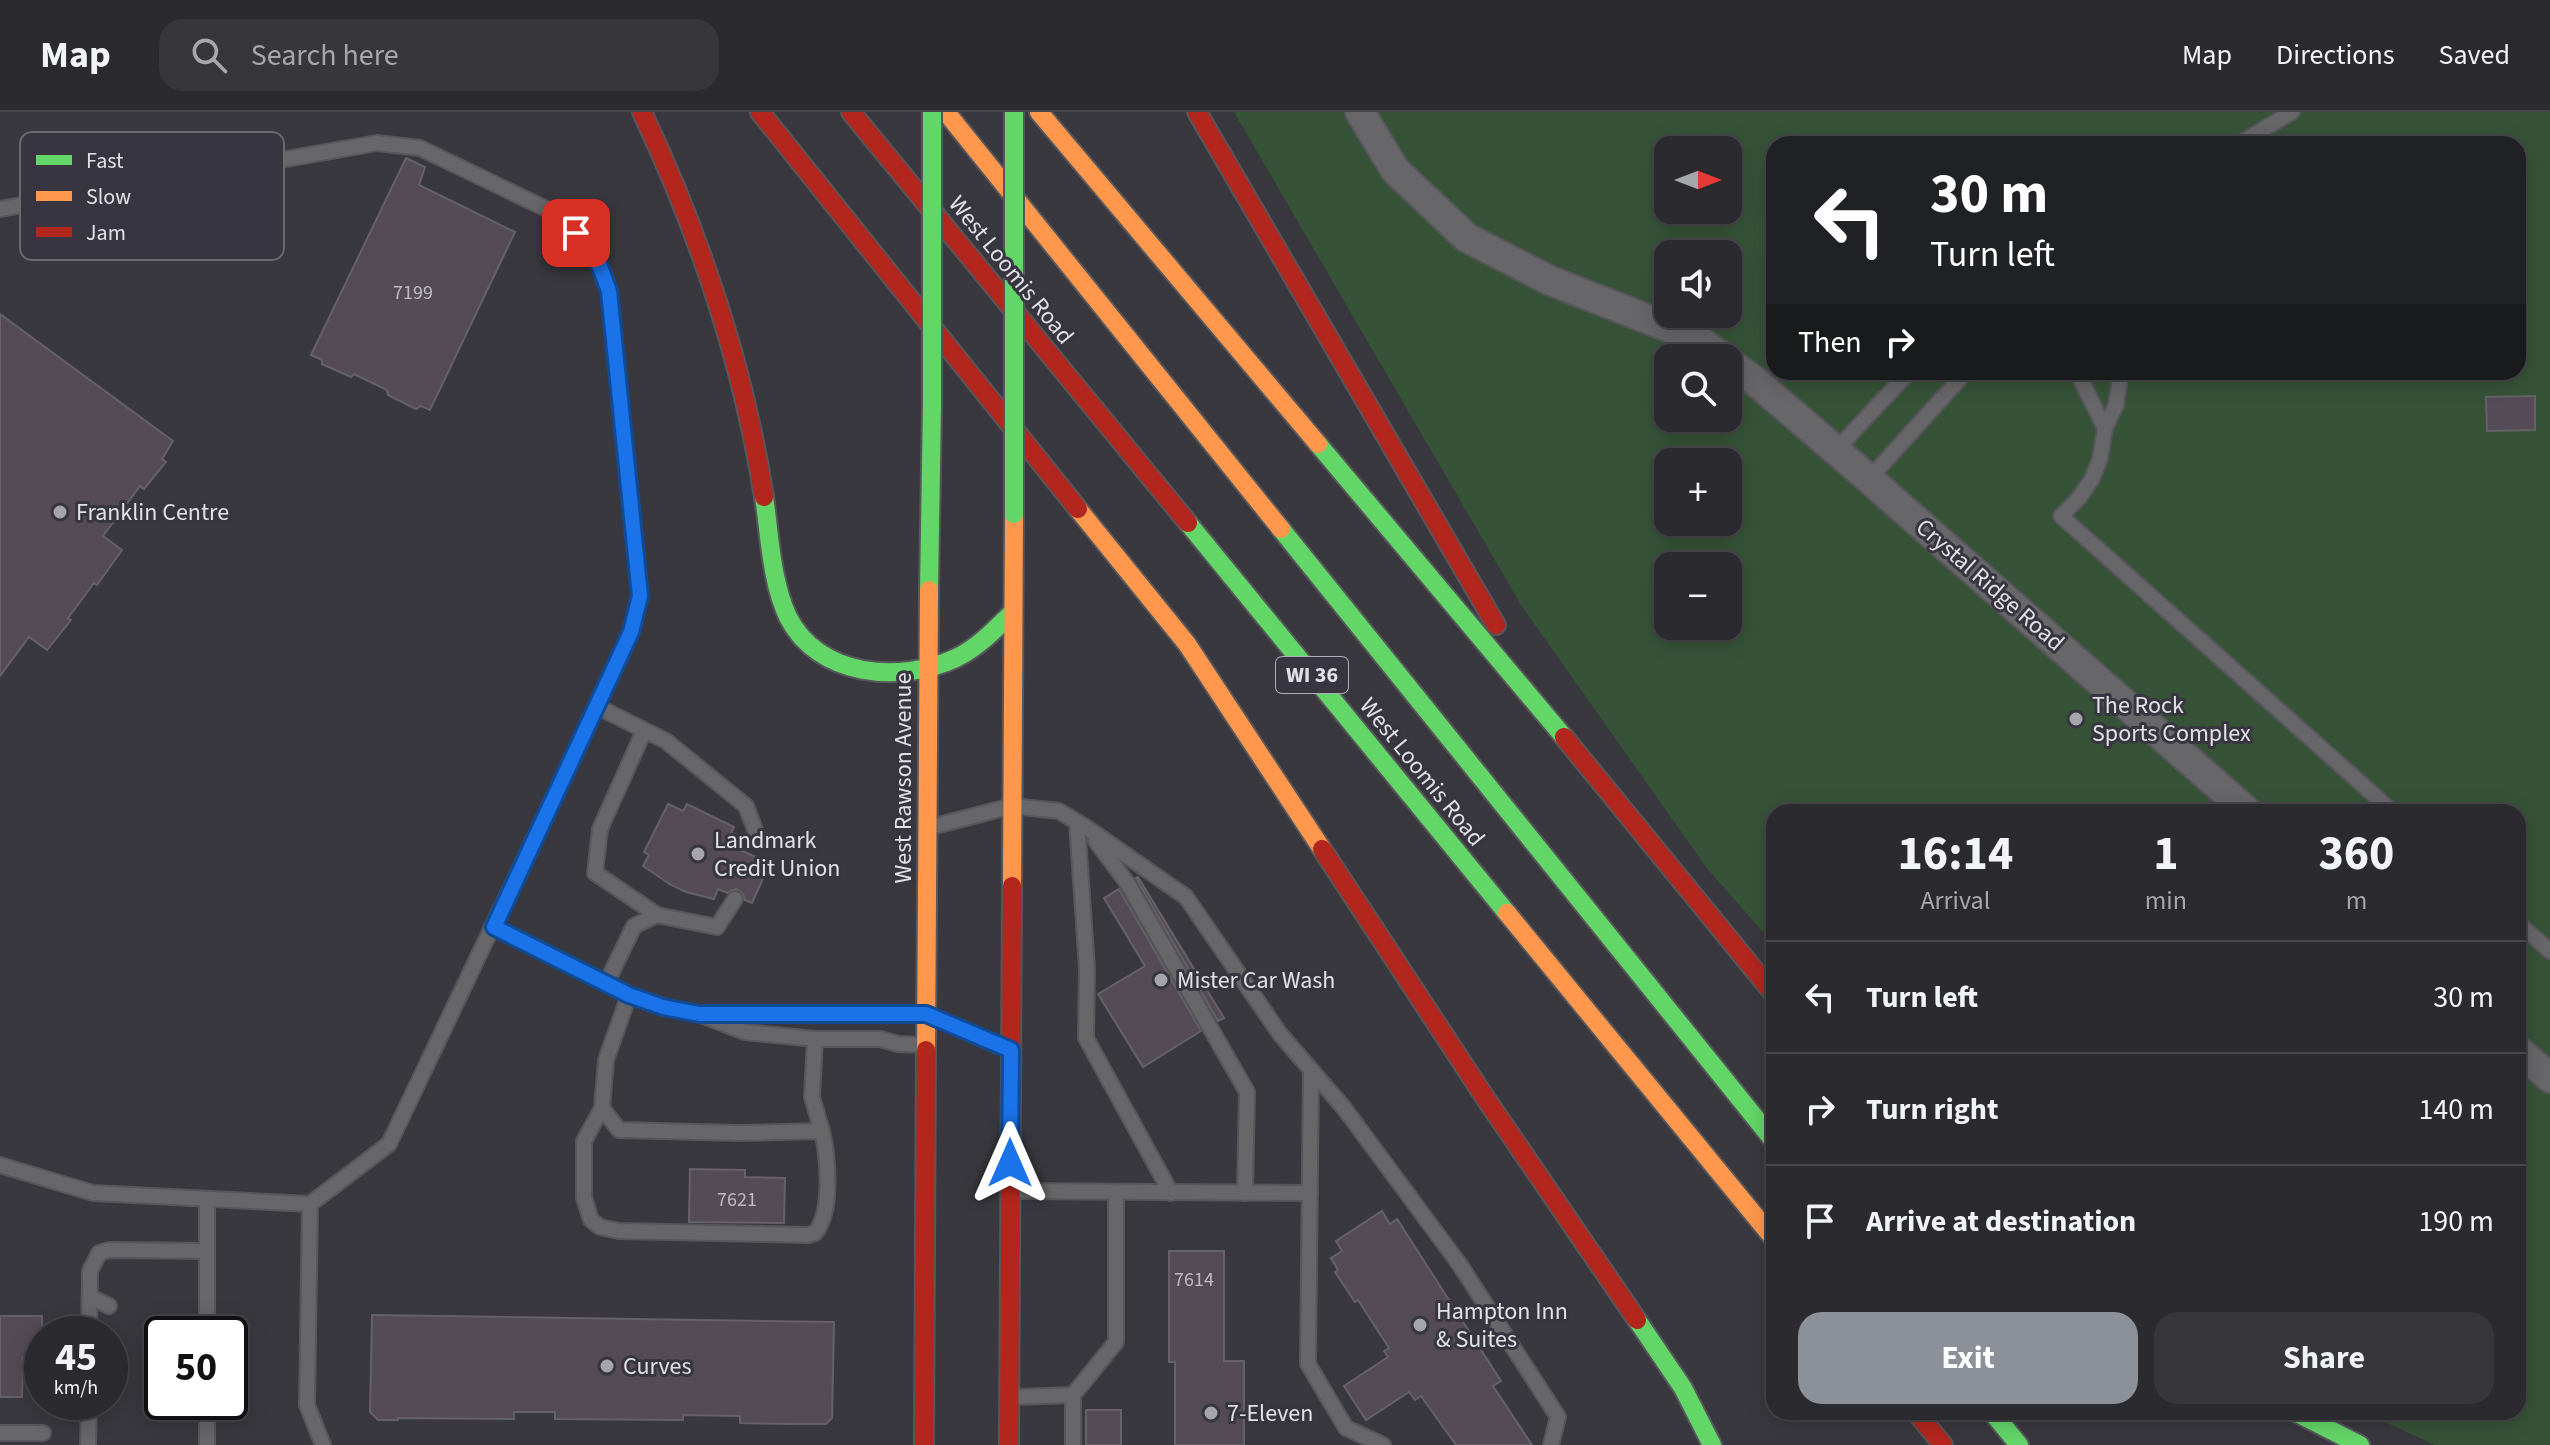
<!DOCTYPE html>
<html lang="en">
<head>
<meta charset="utf-8">
<style>
  body { margin:0; font-family:"Source Sans 3",sans-serif; background:#37363a; color:#f1f3f6; height:100vh; display:flex; flex-direction:column; font-size:30px; white-space:nowrap }
  * { box-sizing:border-box; margin:0 }
  p { font-size:26px; color:#a6a7aa }
  .icon { flex:none; width:44px; height:44px; fill:none; stroke:currentColor; stroke-width:2; stroke-linecap:round; stroke-linejoin:round }
  .map { position:relative; flex:1; overflow:hidden }
  .sheet { position:absolute; left:1766px; top:692px; width:760px; height:616px; display:flex; flex-direction:column; background:#2b2a2e; border-radius:24px; box-shadow:0 4px 20px #0003,0 0 0 2px #47464a }
  .sheet>* { flex:none }
  .top-card { position:absolute; left:1766px; top:24px; width:760px; height:244px; border-radius:24px; box-shadow:0 4px 20px #0003,0 0 0 2px #47464a; background:#202124; color:#fff; overflow:hidden }
  .needle { width:52px; rotate:90deg }
  .buttons { position:absolute; left:1654px; top:24px; display:grid; gap:16px }
  .buttons a { display:grid; place-items:center; width:88px; height:88px; border-radius:16px; background:#2b2a2e; box-shadow:0 4px 20px #0003,0 0 0 2px #47464a; font-size:40px }
  .speed { position:absolute; left:24px; top:1204px; display:flex; gap:16px; font-size:40px; font-weight:700; text-align:center }
  .speed>* { display:grid; place-content:center; width:104px; height:104px; border-radius:50%; background:#2b2a2e; box-shadow:0 4px 20px #0003,0 0 0 2px #47464a; line-height:1 }
  .speed small { font-size:20px; font-weight:400 }
  .speed .limit { border:4px solid #111; border-radius:12px; background:#fff; color:#111 }
  .pin { position:absolute; display:grid; place-items:center; width:68px; height:68px; color:#fff; margin:-34px; border-radius:16px; box-shadow:0 4px 12px #0006 }
  .me { position:absolute; width:88px; margin:-44px; rotate:0deg; stroke-linejoin:round; filter:drop-shadow(0 0 6px #0008) }
  .turn { display:flex; align-items:center; gap:28px; height:168px; padding:0 32px; font-size:36px }
  .turn .icon { width:104px; height:104px; stroke-width:2.5 }
  .turn b { display:block; font-size:56px; line-height:68px }
  .then { display:flex; align-items:center; height:76px; padding:0 32px; background:#0003; gap:16px; font-size:30px }
  .eta { display:flex; justify-content:space-evenly; align-items:center; height:136px; text-align:center }
  .eta b { font-size:48px; font-weight:700; line-height:56px }
  .primary-button { display:flex; gap:16px; margin-top:auto; padding:16px 32px }
  .primary-button a { flex:1; height:92px; border-radius:24px; background:#8c9099; color:#fff; font-size:32px; font-weight:700; line-height:92px; text-align:center }
  .primary-button a+a { background:#37363a; color:#f1f3f6 }
  ul { padding:0; list-style:none }
  li { display:flex; align-items:center; gap:24px; height:112px; padding:0 32px; border-top:2px solid #47464a }
  li div { flex:1 }
  li b { display:block; font-size:30px }
  li em { font-style:normal }
  header { display:flex; align-items:center; gap:48px; box-sizing:border-box; height:112px; padding:0 40px; background:#2b2a2e; border-bottom:2px solid #47464a }
  header strong { font-size:38px }
  nav { display:flex; gap:44px; margin-inline-start:auto; font-size:28px }
  .search { width:560px; height:72px; background:#37363a; display:flex; align-items:center; gap:20px; box-sizing:border-box; padding:0 28px; border-radius:24px; color:#a6a7aa; font-size:30px }
  .map>svg:first-child { display:block }
  .green { fill:#365338; fill-rule:evenodd }
  .building { fill:#554b57; stroke:#656267; stroke-width:2 }
  .lines { fill:none; stroke-linecap:round; stroke-linejoin:round }
  .lane-casing { stroke:#56565b; stroke-width:18 }
  .street-casing { stroke:#56565b; stroke-width:32 }
  .fast-casing { stroke:#56565b; stroke-width:22 }
  .slow-casing { stroke:#56565b; stroke-width:22 }
  .jam-casing { stroke:#56565b; stroke-width:22 }
  .lane { stroke:#67676a; stroke-width:14 }
  .street { stroke:#67676a; stroke-width:28 }
  .fast { stroke:#63d668; stroke-width:18 }
  .slow { stroke:#ff974d; stroke-width:18 }
  .jam { stroke:#b3261e; stroke-width:18 }
  .fast-bridge-casing { stroke:#56565b; stroke-width:22; stroke-linecap:butt }
  .fast-bridge { stroke:#63d668; stroke-width:18 }
  .route-casing { stroke:#114b97; stroke-width:20 }
  .route { stroke:#1a73e8; stroke-width:14 }
  .poi-dot { fill:#a6a5ab; stroke:#373640; stroke-width:3 }
  .labels { text-anchor:middle; dominant-baseline:central; stroke-width:6; stroke-linejoin:round; paint-order:stroke }
  .number-label { font-size:20px; fill:#bdbbc2 }
  .shield { fill:#373640; stroke:#adadb4; stroke-width:2 }
  .shield-label { font-size:22px; font-weight:bold; fill:#e0e0e6 }
  .street-label { font-size:24px; fill:#e0e0e6; stroke:#373640 }
  .poi-label { font-size:24px; fill:#e0e0e6; stroke:#373640; text-anchor:start }
  .key { fill:#373640; stroke:#6a6972; stroke-width:2 }
  .key-label { font-size:22px; fill:#e0e0e6 }
</style>
</head>
<body>
<header>
<strong>Map</strong>
<div class="search"><svg class="icon" aria-label="search" viewBox="0 0 24 24"><circle cx="10" cy="10" r="6"/><path d="M15 15l6 6"/></svg>Search here</div>
<nav><a>Map</a><a>Directions</a><a>Saved</a></nav>
</header>
<div class="map">
<svg width="2550" height="1333" viewBox="0 0 2550 1333">
  <rect width="100%" height="100%" fill="#39383e"/>
  <path class="green" d="M1234 0H2550V1333H2435L2363 1300H2518V700H1774V833L1706 755 1521 493ZM1774 32H2518V260H1774ZM1668 38H1728V98H1668ZM1668 142H1728V202H1668ZM1668 246H1728V306H1668ZM1668 350H1728V410H1668ZM1668 454H1728V514H1668Z"/>
  <g class="building">
    <path d="M406 46 425 55 419 73 515 120 430 298 421 294 416 297 388 283 387 278 354 262 351 265 322 252V248L311 243Z"/>
    <path d="M0 202 173 329 162 347 166 350 144 377 140 374 103 424 122 438 97 473 94 471 68 506 71 508 47 538 29 525 0 564Z"/>
    <path d="M2535 284V318L2487 319 2486 285Z"/>
    <path d="M668 692 683 699 687 692 734 715 731 721 745 726 740 738 770 751 752 791 745 788 743 782 736 777 727 781 718 777 714 787 686 780 671 773 643 754 649 743 644 740Z"/>
    <path d="M1138 765 1224 906 1218 909 1136 766Z"/>
    <path d="M1119 777 1201 919 1143 955 1098 882 1145 854 1104 786Z"/>
    <path d="M690 1057 745 1058V1065L785 1066 784 1111 689 1110Z"/>
    <path d="M1382 1099 1390 1112 1397 1107 1501 1269 1493 1274 1532 1333H1456L1421 1284 1415 1288 1409 1280 1366 1308 1344 1274 1388 1245 1384 1239 1389 1236 1358 1188 1355 1190 1335 1160 1338 1158 1331 1146 1342 1139 1336 1129Z"/>
    <path d="M1169 1139H1224V1249H1244V1333H1175V1250H1169Z"/>
    <path d="M372 1203 834 1210 832 1306 826 1312H794L740 1311V1304L683 1303V1308L555 1307V1300H514V1307L398 1306V1308H378L370 1300Z"/>
    <path d="M0 1204H42V1245H23L22 1285H0Z"/>
    <rect x="1086" y="1298" width="35" height="35"/>
  </g>
  <g class="lines">
    <defs>
      <g id="lane">
        <path d="M2239 32 2292 0"/>
        <path d="M0 97 377 31 420 36 559 103 594 139 609 179 640 484 631 520 621 544 389 1032 310 1092 93 1081 0 1053"/>
        <path d="M2077 260 2105 316"/>
        <path d="M2121 260 2116 293 2105 316 2100 347 2092 367 2079 386 2061 404 2393 700"/>
        <path d="M1836 338 1909 260"/>
        <path d="M1869 367 1966 260"/>
        <path d="M596 594 666 629 746 694 759 728"/>
        <path d="M644 619 600 717 595 761 657 803 717 815 735 787"/>
        <path d="M1077 710 1087 857 1086 926 1171 1081"/>
        <path d="M931 715 1012 694 1059 699 1087 716 1186 785 1280 922 1344 996 1460 1153 1558 1305 1551 1333"/>
        <path d="M1096 729 1128 772 1247 980 1245 1081"/>
        <path d="M2518 811 2550 839"/>
        <path d="M494 815 629 883 663 895 699 902 745 920 815 927H880L898 932 922 933"/>
        <path d="M606 872 634 814 657 803"/>
        <path d="M629 883 606 948 602 996 619 1018 739 1021 822 1019 812 985 815 927"/>
        <path d="M706 902H926L1007 936"/>
        <path d="M1311 958 1308 1252 1346 1316 1383 1333"/>
        <path d="M602 996 584 1029V1086L591 1108 600 1115 619 1119 808 1123 815 1121C833 1100 828 1045 822 1019"/>
        <path d="M1015 1079 1310 1081"/>
        <path d="M207 1087V1222"/>
        <path d="M310 1092 307 1293 323 1333"/>
        <path d="M90 1185 109 1194"/>
        <path d="M89 1222 90 1159 99 1141 109 1138 207 1139"/>
        <path d="M1013 1285 1073 1283"/>
        <path d="M207 1290V1333"/>
        <path d="M0 1321H43"/>
        <path d="M88 1333 89 1290"/>
        <path d="M1073 1333V1283L1116 1230V1080"/>
      </g>
      <g id="street">
        <path d="M1360 0 1395 58 1467 126 1551 169 1698 227 1724 246"/>
        <path d="M1728 249 1755 269 1869 367 2248 700"/>
        <path d="M2518 938 2550 966"/>
      </g>
      <g id="fast">
        <path d="M1318 332 1564 625"/>
        <path d="M764 385C770 424 771 469 788 505 818 565 900 572 956 546 979 535 995 517 1013 500"/>
        <path d="M1188 411 1507 801"/>
        <path d="M1281 417 1774 1029"/>
        <path d="M929 478 932 293"/>
        <path d="M1637 1208 1683 1276 1712 1333"/>
        <path d="M1992 1300 2019 1333"/>
        <path d="M2295 1300 2360 1333"/>
      </g>
      <g id="slow">
        <path d="M946 0 1281 417"/>
        <path d="M1039 0 1318 332"/>
        <path d="M1078 397 1187 532 1322 737"/>
        <path d="M1012 774 1014 402"/>
        <path d="M1507 801 1774 1127"/>
        <path d="M926 938 929 478"/>
      </g>
      <g id="jam">
        <path d="M642 0C700 123 743 251 764 385"/>
        <path d="M760 0 1078 397"/>
        <path d="M851 0 1188 411"/>
        <path d="M1197 0 1496 513"/>
        <path d="M1564 625 1774 882"/>
        <path d="M1322 737 1486 987 1637 1208"/>
        <path d="M1916 1300 1943 1333"/>
        <path d="M924 1333 926 938"/>
        <path d="M1009 1333 1012 774"/>
      </g>
    </defs>
    <use href="#lane" class="lane-casing"/>
    <use href="#street" class="street-casing"/>
    <use href="#fast" class="fast-casing"/>
    <use href="#slow" class="slow-casing"/>
    <use href="#jam" class="jam-casing"/>
    <use href="#lane" class="lane"/>
    <use href="#street" class="street"/>
    <use href="#fast" class="fast"/>
    <use href="#slow" class="slow"/>
    <use href="#jam" class="jam"/>
    <defs>
      <g id="fast-bridge">
        <path d="M932 0V293"/>
        <path d="M1014 0V402"/>
      </g>
    </defs>
    <use href="#fast-bridge" class="fast-bridge-casing"/>
    <use href="#fast-bridge" class="fast-bridge"/>
  </g>
  <g class="lines">
    <defs>
      <path id="route" d="M576 121 594 139 609 179 640 484 631 520 494 815 629 883 663 895 699 902H926L1011 938 1010 1051"/>
    </defs>
    <use href="#route" class="route-casing"/>
    <use href="#route" class="route"/>
  </g>
  <g class="poi-dot">
    <circle cx="60" cy="400" r="8"/>
    <circle cx="2076" cy="607" r="8"/>
    <circle cx="698" cy="742" r="8"/>
    <circle cx="1161" cy="868" r="8"/>
    <circle cx="1420" cy="1213" r="8"/>
    <circle cx="607" cy="1254" r="8"/>
    <circle cx="1211" cy="1301" r="8"/>
  </g>
  <g class="labels">
    <g class="number-label">
      <text x="413" y="181">7199</text>
      <text x="737" y="1088">7621</text>
      <text x="1194" y="1168">7614</text>
    </g>
    <rect class="shield" x="1276" y="545" width="72" height="36" rx="6"/>
    <g class="shield-label">
      <text x="1312" y="563">WI 36</text>
    </g>
    <g class="street-label">
      <text transform="translate(1011 158) rotate(51)">West Loomis Road</text>
      <text transform="translate(1990 473) rotate(41)">Crystal Ridge Road</text>
      <text transform="translate(1422 660) rotate(51)">West Loomis Road</text>
      <text transform="translate(903 666) rotate(-90)">West Rawson Avenue</text>
    </g>
    <g class="poi-label">
      <text x="76" y="400">Franklin Centre</text>
      <text x="2092" y="593">The Rock<tspan x="2092" dy="28">Sports Complex</tspan></text>
      <text x="714" y="728">Landmark<tspan x="714" dy="28">Credit Union</tspan></text>
      <text x="1177" y="868">Mister Car Wash</text>
      <text x="1436" y="1199">Hampton Inn<tspan x="1436" dy="28">&amp; Suites</tspan></text>
      <text x="623" y="1254">Curves</text>
      <text x="1227" y="1301">7-Eleven</text>
    </g>
  </g>
  <rect x="20" y="20" width="264" height="128" rx="12" class="key"/>
  <rect x="36" y="43" width="36" height="10" fill="#63d668"/>
  <rect x="36" y="79" width="36" height="10" fill="#ff974d"/>
  <rect x="36" y="115" width="36" height="10" fill="#b3261e"/>
  <g class="key-label">
    <text x="86" y="56">Fast</text>
    <text x="86" y="92">Slow</text>
    <text x="86" y="128">Jam</text>
  </g>
</svg>
<div class="buttons">
<a><svg class="needle" viewBox="-14 -14 28 28"><path d="M0-13l5 13h-10z" fill="#e53935"/><path d="M0 13l5-13h-10z" fill="#a6a7aa"/></svg></a>
<a><svg class="icon" aria-label="sound" viewBox="0 0 24 24"><path d="M4 9h4l5-4v14l-5-4H4zM17 9q2 3 0 6"/></svg></a>
<a><svg class="icon" aria-label="search" viewBox="0 0 24 24"><circle cx="10" cy="10" r="6"/><path d="M15 15l6 6"/></svg></a>
<a>+</a>
<a>−</a>
</div>
<div class="speed"><div>45<small>km/h</small></div><div class="limit">50</div></div>
<div class="pin" style="left:576px;top:121px;background:#d93025"><svg class="icon" aria-label="arrive" viewBox="0 0 24 24"><path d="M6 21V4h12l-3 4 3 4H6"/></svg></div>
<svg class="me" style="left:1010px;top:1051px" viewBox="-20 -20 40 40"><path d="M0-17L14 15 0 8-14 15z" fill="#1a73e8" stroke="#fff" stroke-width="4"/></svg>
<div class="top-card">
<div class="turn"><svg class="icon" aria-label="left" viewBox="0 0 24 24"><path d="M17 20v-9H6M10 6l-5 5 5 5"/></svg><div><b>30 m</b>Turn left</div></div>
<div class="then">Then<svg class="icon" aria-label="right" viewBox="0 0 24 24"><path d="M7 20v-9h11M14 6l5 5-5 5"/></svg></div>
</div>
<section class="sheet">
<div class="eta">
<div><b>16:14</b><p>Arrival</p></div>
<div><b>1</b><p>min</p></div>
<div><b>360</b><p>m</p></div>
</div>
<ul>
<li><svg class="icon" aria-label="left" viewBox="0 0 24 24"><path d="M17 20v-9H6M10 6l-5 5 5 5"/></svg><div><b>Turn left</b></div><em>30 m</em></li>
<li><svg class="icon" aria-label="right" viewBox="0 0 24 24"><path d="M7 20v-9h11M14 6l5 5-5 5"/></svg><div><b>Turn right</b></div><em>140 m</em></li>
<li><svg class="icon" aria-label="arrive" viewBox="0 0 24 24"><path d="M6 21V4h12l-3 4 3 4H6"/></svg><div><b>Arrive at destination</b></div><em>190 m</em></li>
</ul>
<div class="primary-button"><a>Exit</a><a>Share</a></div>
</section>
</div>
</body>
</html>
